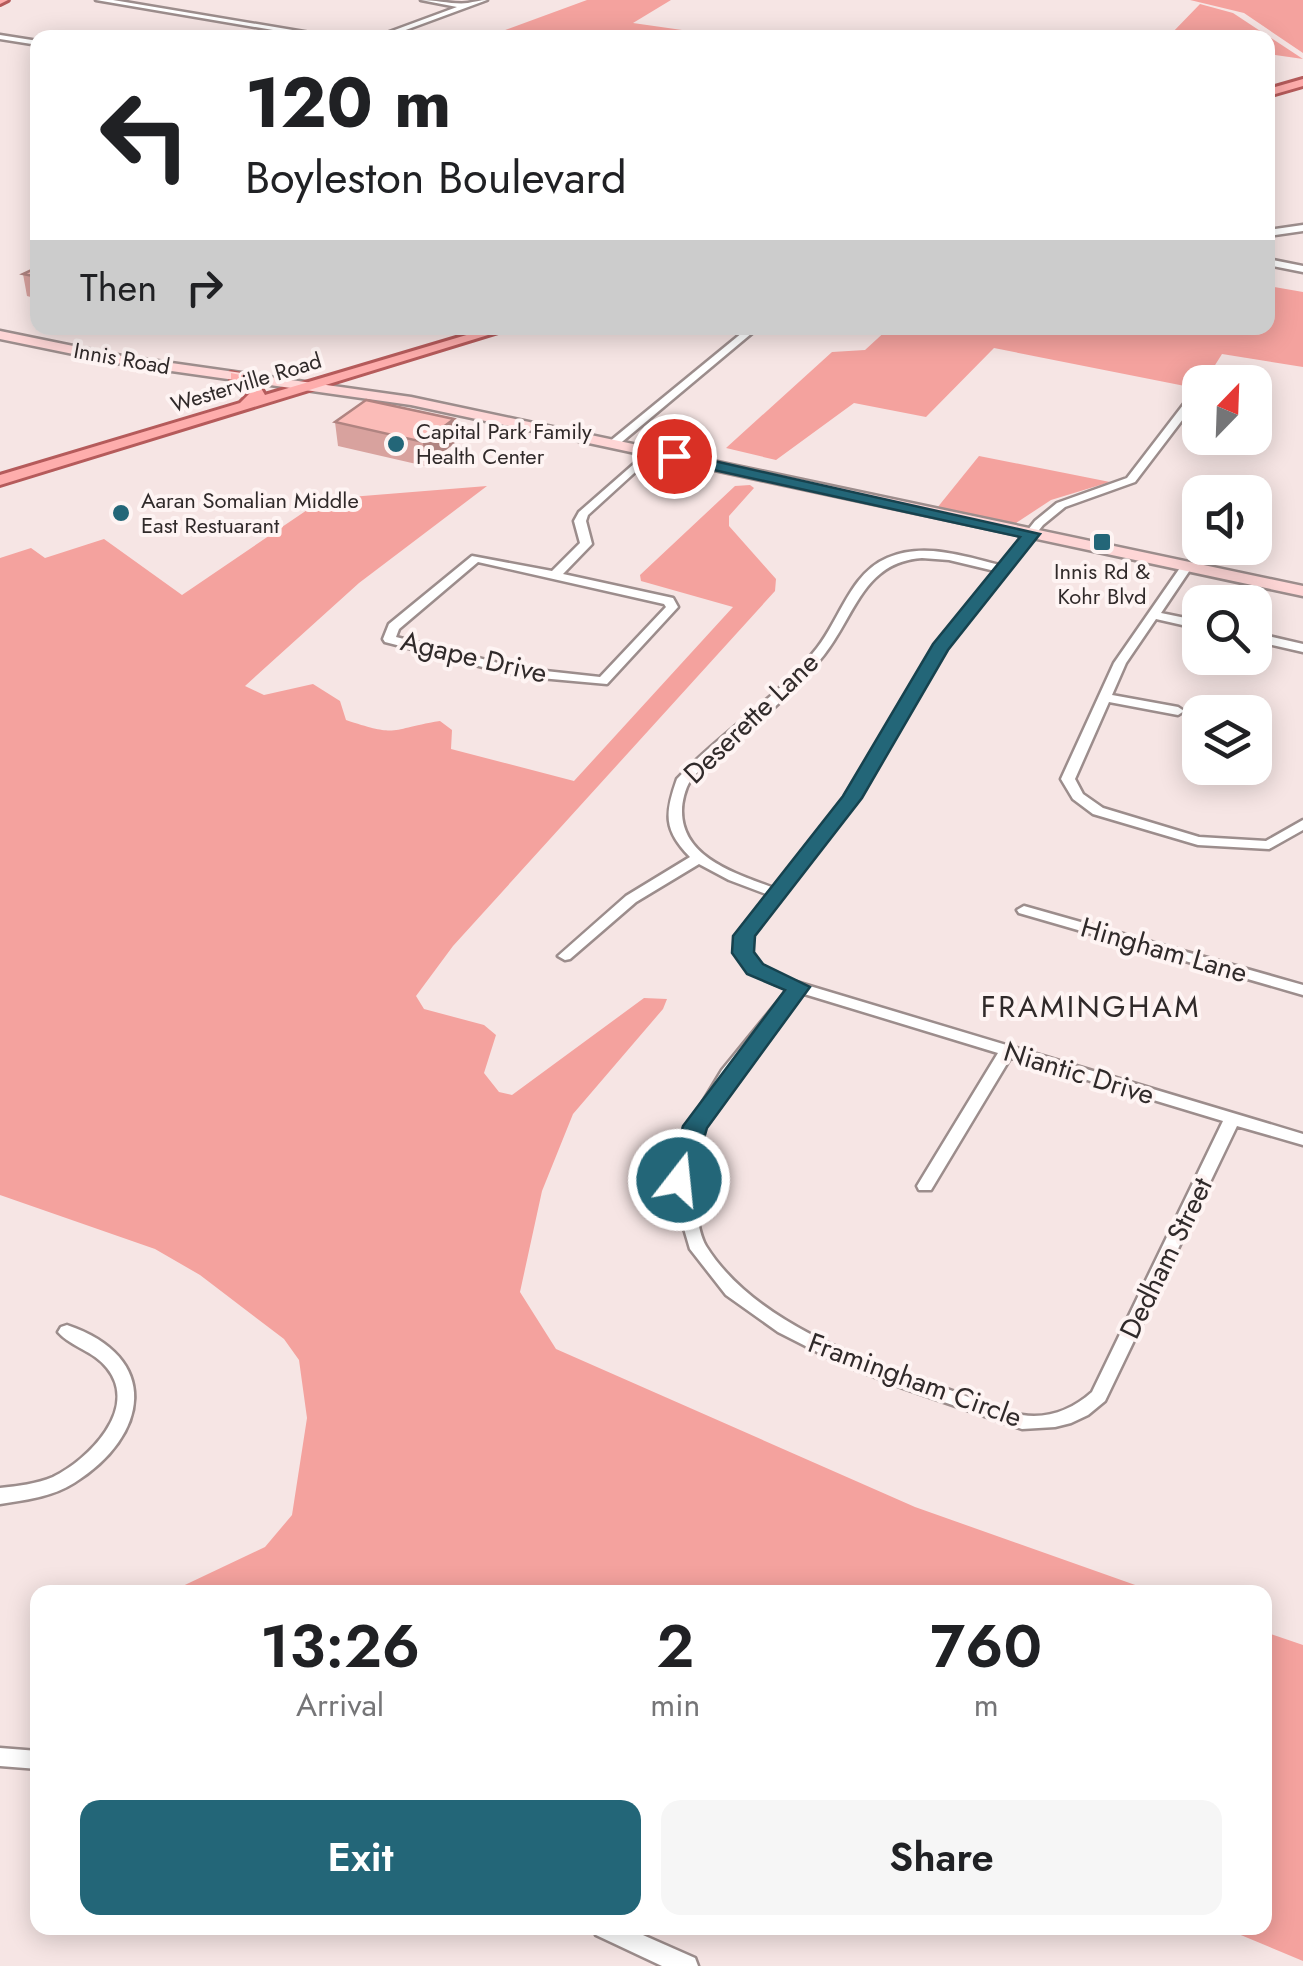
<!DOCTYPE html>
<html lang="en">
<head>
<meta charset="utf-8">
<style>
  body { margin:0; font-family:Jost,sans-serif; background:#f6f6f6; color:#202124; height:100vh; display:flex; flex-direction:column; font-size:38px; white-space:nowrap }
  * { box-sizing:border-box; margin:0 }
  p { font-size:32px; color:#757577 }
  .icon { flex:none; width:55px; height:55px; fill:none; stroke:currentColor; stroke-width:2; stroke-linecap:round; stroke-linejoin:round }
  .map { position:relative; flex:1; overflow:hidden }
  .details { position:absolute; left:30px; top:1585px; width:1242px; height:350px; display:flex; flex-direction:column; background:#fff; border-radius:20px; box-shadow:0 5px 25px #0003 }
  .details>* { flex:none }
  .top-card { position:absolute; left:30px; top:30px; width:1245px; height:305px; border-radius:20px; box-shadow:0 5px 25px #0003; background:#fff; color:#202124; overflow:hidden }
  .needle { width:65px; rotate:23deg }
  .buttons { position:absolute; left:1182px; top:365px; display:grid; gap:20px }
  .buttons a { display:grid; place-items:center; width:90px; height:90px; border-radius:20px; background:#fff; box-shadow:0 5px 25px #0003; font-size:50px }
  .pin { position:absolute; display:grid; place-items:center; width:85px; height:85px; color:#fff; margin:-42px; border:5px solid #fff; border-radius:50%; box-shadow:0 2px 10px #0007 }
  .me { position:absolute; width:110px; margin:-55px; rotate:16deg; stroke-linejoin:round; filter:drop-shadow(0 0 8px #0008) }
  .turn { display:flex; align-items:center; gap:35px; height:210px; padding:0 50px; font-size:45px }
  .turn .icon { width:130px; height:130px; stroke-width:2.5 }
  .turn b { display:block; font-size:70px; line-height:85px }
  .then { display:flex; align-items:center; height:95px; padding:0 50px; background:#0003; gap:20px; font-size:38px }
  .eta { display:flex; justify-content:space-evenly; align-items:center; height:170px; text-align:center }
  .eta b { font-size:60px; font-weight:600; line-height:70px }
  .button { display:flex; gap:20px; margin-top:auto; padding:20px 50px }
  .button a { flex:1; height:115px; border-radius:20px; background:#236678; color:#fff; font-size:40px; font-weight:600; line-height:115px; text-align:center }
  .button a+a { background:#f6f6f6; color:#202124 }
  .map>svg:first-child { display:block }
  .green { fill:#f4a29e }
  .lines { fill:none; stroke-linecap:round; stroke-linejoin:round }
  .minor-casing { stroke:#9c8d8c; stroke-width:5 }
  .secondary-casing { stroke:#9c8d8c; stroke-width:5 }
  .primary-casing { stroke:#b55b5b; stroke-width:6 }
  .minor { fill:#fff; fill-rule:evenodd }
  .secondary { fill:#fed6d6; fill-rule:evenodd }
  .primary { fill:#feadac; fill-rule:evenodd }
  .wall { fill:#d8a29e }
  .shaded-wall { fill:#b08481 }
  .building { fill:#fbbcb8; stroke:#b08481; stroke-width:2.5 }
  .route { fill:#236678; stroke:#17424e; stroke-width:2.5 }
  .poi-dot { fill:#236678; stroke:#fef4f3; stroke-width:4 }
  .labels { text-anchor:middle; dominant-baseline:central; stroke-width:8; stroke-linejoin:round; paint-order:stroke }
  .far-street-label { font-size:22px; fill:#302a2a; stroke:#fef4f3 }
  .far-poi-label { font-size:22px; fill:#302a2a; stroke:#fef4f3; text-anchor:start }
  .street-label { font-size:28px; fill:#302a2a; stroke:#fef4f3 }
  .neighbourhood-label { font-size:30px; letter-spacing:2.5px; fill:#302a2a; stroke:#fef4f3 }
</style>
</head>
<body>
<div class="map">
<svg width="1303" height="1966" viewBox="0 0 1303 1966">
  <rect width="100%" height="100%" fill="#f6e5e4"/>
  <g class="green">
    <path d="M587 0H671L633 23 689 31 677 38 486 37Z"/>
    <path d="M1190 0H1303V53L1244 13Z"/>
    <path d="M1200 4 1233 13 1303 59 1268 54V38L1170 35Z"/>
    <path d="M1268 286 1303 292V367L1222 354 1200 389 994 348 926 417 854 403 776 460 726 448 832 352 865 350 889 328H1268Z"/>
    <path d="M979 456 1110 482 1051 500 1016 523 937 508Z"/>
    <path d="M750 485 754 488 729 516V526L776 579 775 591 453 946 416 996 424 1009 484 1025 496 1035 484 1073 499 1092 512 1095 644 998 667 999 663 1009 573 1114 542 1191 520 1292 556 1349 915 1507 1155 1592H170L265 1547 292 1515 307 1418 299 1360 284 1339 200 1275 155 1249 0 1195V558L31 548 45 558 104 539 182 595 310 508 313 500 487 486 359 583 245 686 264 695 313 684 340 701 346 720C400 738 389 729 440 721L452 730 451 749 574 781 733 607 641 581 640 575 735 486Z"/>
    <path d="M1265 1632 1303 1645V1961L1224 1928H1265Z"/>
  </g>
  <g class="lines">
    <defs>
      <g id="minor">
        <path d="M96 0H113L340 38H320Z"/>
        <path d="M421 0C436 0 455 5 468 3 474 2 480 0 487 0L384 38H373L457 7Z"/>
        <path d="M0 35 38 41V45L0 39Z"/>
        <path d="M1303 225V231L1268 236V230Z"/>
        <path d="M1268 259 1303 266V272L1268 265Z"/>
        <path d="M748 328H758L617 446H609V442Z"/>
        <path d="M1190 396 1199 398 1135 482 1065 507 1043 525 945 649 859 798 751 936 750 953 760 966 783 978 1303 1134V1145L1237 1126 1105 1401 1088 1415 1071 1423 1055 1427 1022 1429 903 1388 839 1363 778 1332 726 1295 690 1249 673 1191 687 1128 722 1070 788 989C766 982 722 963 739 933 747 919 759 907 769 895L729 880 699 864 636 902 570 959 565 960 558 956 626 896 690 857C663 830 665 813 677 779 721 732 777 699 817 648 840 619 851 573 887 558 923 542 963 556 1000 565L1035 521 1057 503 1127 478ZM922 558 949 560 995 571 934 648 846 797 774 888C737 874 681 858 682 810 682 802 685 789 690 781 699 768 718 756 730 746 763 718 797 689 824 655 855 616 863 562 922 558ZM801 993 998 1053 917 1186 919 1190H931L1011 1057 1223 1121 1092 1392C1073 1409 1049 1419 1022 1415 998 1411 973 1398 950 1390 867 1362 755 1324 706 1246 701 1238 699 1226 697 1217 694 1208 689 1197 690 1188 698 1103 751 1056 801 993Z"/>
        <path d="M651 449 655 450V454L588 515 586 521 592 544 563 574 673 598 678 607 607 684 518 676 385 642 383 639 389 624 472 556 552 571 580 543 574 521 579 512ZM478 562 664 604 666 607 600 677 518 668 396 637 399 629Z"/>
        <path d="M1186 564 1192 567 1161 613 1200 621V629L1156 619 1126 663 1112 695 1178 707 1184 711 1178 715 1109 702 1075 779 1083 794 1103 808 1199 837 1266 841 1303 820V830L1269 849 1198 845 1093 814 1073 799 1061 779 1114 663 1182 565Z"/>
        <path d="M1255 633 1303 644V652L1255 641Z"/>
        <path d="M1024 906 1303 985V995L1019 913 1017 910Z"/>
        <path d="M67 1325C162 1357 149 1436 74 1483 52 1497 25 1500 0 1504V1488C18 1486 36 1484 53 1477 88 1460 140 1409 107 1368 94 1351 71 1347 58 1332L61 1327Z"/>
        <path d="M0 1748 38 1751V1769L0 1766Z"/>
        <path d="M593 1928H627L695 1958 698 1966H662L596 1935Z"/>
      </g>
      <path id="secondary" d="M0 331 122 356 411 397 1303 586V596L411 405 122 364 0 339Z"/>
      <g id="primary">
        <path d="M0 0H8L0 4Z"/>
        <path d="M1303 79V86L1268 96V89Z"/>
        <path d="M490 328H511L0 485V475L240 403 251 392 245 384 231 379V373L255 378 265 395Z"/>
      </g>
    </defs>
    <use href="#minor" class="minor-casing"/>
    <use href="#secondary" class="secondary-casing"/>
    <use href="#primary" class="primary-casing"/>
    <use href="#minor" class="minor"/>
    <use href="#secondary" class="secondary"/>
    <use href="#primary" class="primary"/>
  </g>
  <g class="wall">
    <path d="M38 267V299L27 296 23 274Z"/>
    <path d="M335 422 455 443 425 466 338 446Z"/>
  </g>
  <path class="shaded-wall" d="M454 419 455 443 425 466 423 442Z"/>
  <g class="building">
    <path d="M38 267V277L23 274Z"/>
    <path d="M366 400 454 419 423 442 335 422Z"/>
  </g>
  <path class="route" d="M674 452 1040 534 948 650 862 798 755 936 754 952 763 964 810 987 707 1128 692 1180 679 1188 667 1180 683 1126 785 990 747 974 732 953 733 936 843 796 933 644 1020 537 668 460V453Z"/>
  <g class="poi-dot">
    <circle cx="396" cy="444" r="10"/>
    <circle cx="121" cy="513" r="10"/>
    <rect x="1092" y="532" width="20" height="20" rx="5"/>
  </g>
  <g class="labels">
    <g class="far-street-label">
      <text transform="translate(122 358) rotate(10)">Innis Road</text>
      <text transform="translate(246 382) rotate(-17)">Westerville Road</text>
    </g>
    <g class="far-poi-label">
      <text x="416" y="431">Capital Park Family<tspan x="416" dy="25">Health Center</tspan></text>
      <text x="141" y="500">Aaran Somalian Middle<tspan x="141" dy="25">East Restuarant</tspan></text>
      <text x="1102" y="571" text-anchor="middle">Innis Rd &amp;<tspan x="1102" dy="25">Kohr Blvd</tspan></text>
    </g>
    <g class="street-label">
      <text transform="translate(474 657) rotate(13)">Agape Drive</text>
      <text transform="translate(751 718) rotate(-44)">Deserette Lane</text>
      <text transform="translate(1164 950) rotate(16)">Hingham Lane</text>
      <text transform="translate(1079 1073) rotate(17)">Niantic Drive</text>
      <text transform="translate(1166 1258) rotate(-64)">Dedham Street</text>
      <text transform="translate(915 1380) rotate(20)">Framingham Circle</text>
    </g>
    <g class="neighbourhood-label">
      <text x="1091" y="1006">FRAMINGHAM</text>
    </g>
  </g>
</svg>
<div class="buttons">
<a><svg class="needle" viewBox="-14 -14 28 28"><path d="M0-13l5 13h-10z" fill="#e53935"/><path d="M0 13l5-13h-10z" fill="#757577"/></svg></a>
<a><svg class="icon" aria-label="sound" viewBox="0 0 24 24"><path d="M4 9h4l5-4v14l-5-4H4zM17 9q2 3 0 6"/></svg></a>
<a><svg class="icon" aria-label="search" viewBox="0 0 24 24"><circle cx="10" cy="10" r="6"/><path d="M15 15l6 6"/></svg></a>
<a><svg class="icon" aria-label="layers" viewBox="0 0 24 24"><path d="M12 4l9 5-9 5-9-5zM3 14l9 5 9-5"/></svg></a>
</div>
<div class="pin" style="left:674px;top:456px;background:#d93025"><svg class="icon" aria-label="arrive" viewBox="0 0 24 24"><path d="M6 21V4h12l-3 4 3 4H6"/></svg></div>
<svg class="me" style="left:679px;top:1180px" viewBox="-20 -20 40 40"><circle r="17" fill="#236678" stroke="#fff" stroke-width="3"/><path d="M0-11L8 9 0 5-8 9z" fill="#fff"/></svg>
<div class="top-card">
<div class="turn"><svg class="icon" aria-label="left" viewBox="0 0 24 24"><path d="M17 20v-9H6M10 6l-5 5 5 5"/></svg><div><b>120 m</b>Boyleston Boulevard</div></div>
<div class="then">Then<svg class="icon" aria-label="right" viewBox="0 0 24 24"><path d="M7 20v-9h11M14 6l5 5-5 5"/></svg></div>
</div>
<section class="details">
<div class="eta">
<div><b>13:26</b><p>Arrival</p></div>
<div><b>2</b><p>min</p></div>
<div><b>760</b><p>m</p></div>
</div>
<div class="button"><a>Exit</a><a>Share</a></div>
</section>
</div>
</body>
</html>
